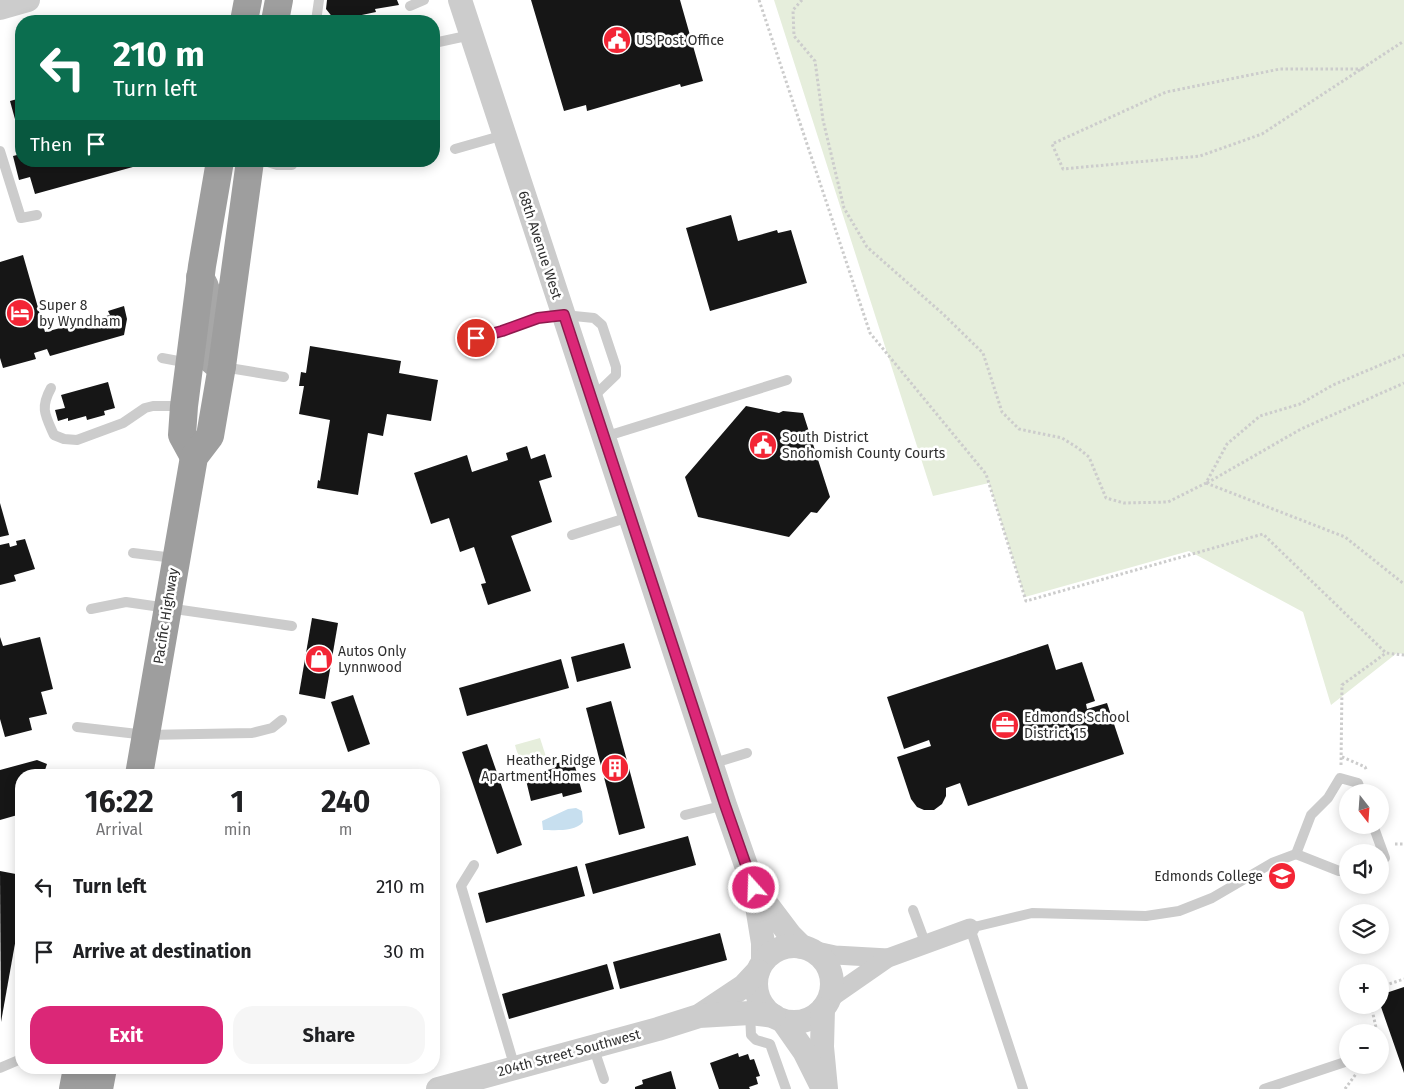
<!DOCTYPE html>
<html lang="en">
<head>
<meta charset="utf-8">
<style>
  body { margin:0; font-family:"Fira Sans",sans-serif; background:#f6f6f6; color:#202124; height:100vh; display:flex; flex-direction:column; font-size:19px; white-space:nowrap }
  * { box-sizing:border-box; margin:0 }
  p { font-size:16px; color:#757577 }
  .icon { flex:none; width:28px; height:28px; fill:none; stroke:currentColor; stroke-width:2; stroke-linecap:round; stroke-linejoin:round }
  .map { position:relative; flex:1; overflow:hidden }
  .side { position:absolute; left:15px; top:769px; width:425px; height:305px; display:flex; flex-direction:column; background:#fff; border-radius:20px; box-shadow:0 2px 12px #0003 }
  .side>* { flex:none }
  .top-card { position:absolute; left:15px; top:15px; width:425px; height:152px; border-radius:20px; box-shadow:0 2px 12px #0003; background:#0b6e4f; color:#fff; overflow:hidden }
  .needle { width:32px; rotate:163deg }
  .buttons { position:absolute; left:1339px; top:784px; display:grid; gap:10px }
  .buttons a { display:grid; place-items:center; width:50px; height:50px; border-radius:50%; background:#fff; box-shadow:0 2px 12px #0003; font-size:25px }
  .pin { position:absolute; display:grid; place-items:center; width:42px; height:42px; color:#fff; margin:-21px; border:2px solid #fff; border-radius:50%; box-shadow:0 1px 5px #0007 }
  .me { position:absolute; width:55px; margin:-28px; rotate:340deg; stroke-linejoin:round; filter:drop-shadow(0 0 4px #0008) }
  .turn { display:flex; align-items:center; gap:18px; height:105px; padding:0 15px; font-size:22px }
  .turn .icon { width:65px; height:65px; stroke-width:2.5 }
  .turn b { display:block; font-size:35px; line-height:42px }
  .then { display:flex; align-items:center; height:48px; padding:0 15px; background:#0003; gap:10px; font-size:19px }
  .eta { display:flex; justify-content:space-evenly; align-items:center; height:85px; text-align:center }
  .eta b { font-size:30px; font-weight:700; line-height:35px }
  .cta { display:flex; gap:10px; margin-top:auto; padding:10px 15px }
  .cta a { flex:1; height:58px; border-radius:20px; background:#db2777; color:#fff; font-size:20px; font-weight:700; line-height:58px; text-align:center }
  .cta a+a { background:#f6f6f6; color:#202124 }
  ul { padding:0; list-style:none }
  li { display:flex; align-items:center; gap:15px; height:65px; padding:0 15px }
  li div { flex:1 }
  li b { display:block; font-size:19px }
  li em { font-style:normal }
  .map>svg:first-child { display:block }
  .green { fill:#e6eedc }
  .water { fill:#c7dfef }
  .building { fill:#161616 }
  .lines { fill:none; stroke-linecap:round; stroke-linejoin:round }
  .path { stroke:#ccc; stroke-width:3; stroke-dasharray:2.5 2.5; stroke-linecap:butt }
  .service { stroke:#ccc; stroke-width:10 }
  .minor { stroke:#ccc; stroke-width:19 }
  .tertiary { stroke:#ccc; stroke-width:24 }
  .primary { stroke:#a7a7a7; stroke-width:28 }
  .trunk { stroke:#9e9e9e; stroke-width:28 }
  .route-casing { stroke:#8e194d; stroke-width:12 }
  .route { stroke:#db2777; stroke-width:9 }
  .labels { text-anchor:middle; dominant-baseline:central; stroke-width:5; stroke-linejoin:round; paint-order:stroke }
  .poi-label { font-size:14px; fill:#2f2f2f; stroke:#fff; text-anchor:start }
  .street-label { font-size:14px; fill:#2f2f2f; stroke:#fff }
</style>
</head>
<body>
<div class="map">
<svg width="1404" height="1089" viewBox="0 0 1404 1089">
  <rect width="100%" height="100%" fill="#fff"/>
  <g class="green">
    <path d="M774 0H1404V654L1397 653 1331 705 1303 612 1189 551 1025 597 989 483 933 496Z"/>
    <path d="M540 738 548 763C530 768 519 763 515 745Z"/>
  </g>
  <path class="water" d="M576 808 582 811 583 822C575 832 555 830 543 830L542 821 568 809Z"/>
  <g class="building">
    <path d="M327 0H397L399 5 375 9 376 12 338 20 337 18 334 19 326 9Z"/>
    <path d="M531 0H680L703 81 681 87 680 84 587 111 586 105 564 111Z"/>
    <path d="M21 98V141L10 101Z"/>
    <path d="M21 154V161L151 162 35 194 30 177 19 180 13 156Z"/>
    <path d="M731 215 738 241 777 230 778 233 791 230 807 283 710 311 686 228Z"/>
    <path d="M23 255 45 332 110 315 108 311 124 306 127 319 124 335 50 356 47 349 34 353 36 359 3 368 0 358V262Z"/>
    <path d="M310 346 401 361 399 373 438 380 431 421 387 414 383 436 368 433 358 495 317 488 318 480 320 481 330 420 299 414 304 386H299L301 372 306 373Z"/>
    <path d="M108 382 115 408 104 411 105 415 87 420 86 416 68 421V418L58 421 55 410 65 408 61 395Z"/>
    <path d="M746 406 779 413 783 411 803 413 830 497 817 513 811 512 789 537 698 517 685 477Z"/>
    <path d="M527 446 531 459 545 454 552 477 539 481 552 522 511 536 531 591 488 605 481 584 486 583 474 547 460 552 449 518 431 524 414 473 467 455 472 472 508 460 506 453Z"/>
    <path d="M0 503 9 535 0 537Z"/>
    <path d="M25 539 35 569 14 575 16 581 0 585V545L9 543 10 547 17 545 16 541Z"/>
    <path d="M312 618 338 623 325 699 299 694Z"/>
    <path d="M0 637 3 646 40 637 53 689 41 692 47 714 29 718 32 730 5 737 0 719Z"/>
    <path d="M624 643 631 668 577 682 571 657Z"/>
    <path d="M1048 644 1056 670 1082 662 1095 701 1086 704 1087 709 1107 703 1124 754 968 806 960 783 946 788V796L942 804 934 810H924L917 807 911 799 897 757 931 746 929 740 904 749 887 697Z"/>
    <path d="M561 659 569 688 467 716 459 688Z"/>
    <path d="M353 695 370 744 348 752 331 702Z"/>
    <path d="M611 701 645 828 619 835 586 708Z"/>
    <path d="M487 744 522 845 497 854 462 752Z"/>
    <path d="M573 759 582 792 563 797 562 793 531 801 525 776 555 768 554 764Z"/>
    <path d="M37 760 47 764 45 770 49 772V775H21V814L0 820V770Z"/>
    <path d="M688 836 696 865 593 894 585 864Z"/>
    <path d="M577 866 585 896 486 923 478 893Z"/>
    <path d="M0 871 21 875V910L1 1022Z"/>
    <path d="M720 933 727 960 620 989 613 962Z"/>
    <path d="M607 964 614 989 509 1019 502 994Z"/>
    <path d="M1404 987V1073L1380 1004V995Z"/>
    <path d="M738 1053 739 1057 748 1054 750 1060 754 1059 760 1076 756 1077 758 1084 749 1087 750 1089H719L710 1063Z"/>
    <path d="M671 1071 676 1089H635V1087L643 1084 642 1080Z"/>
  </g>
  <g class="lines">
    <g class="path">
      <path d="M759 0 870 333 986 474 1026 601 1263 534 1386 653 1404 655"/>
      <path d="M802 0 793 10 794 36 815 61 823 120 844 208 867 247 943 314 983 353 1002 412 1019 429 1062 438 1078 448 1089 457 1106 498 1124 503 1168 502 1206 483 1227 444 1260 416 1300 404 1333 385 1404 355"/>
      <path d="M1363 69H1280L1166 92 1052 144 1063 169 1200 156 1262 134 1404 41"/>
      <path d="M1206 483 1345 537 1404 584"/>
      <path d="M1207 483 1301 429 1404 383"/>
      <path d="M1342 757 1365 767 1367 771"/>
      <path d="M1341 765 1342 685 1386 653"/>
      <path d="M1395 844H1404"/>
      <path d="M1380 987 1404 979"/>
      <path d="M1371 1005 1377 1032"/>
      <path d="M1345 1089 1356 1074"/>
    </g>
    <g class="service">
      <path d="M410 6 424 0"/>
      <path d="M316 21 319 0"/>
      <path d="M434 43 471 35"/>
      <path d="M455 149 504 135"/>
      <path d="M0 151 21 218 37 215"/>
      <path d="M265 161 277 165H292"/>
      <path d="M463 341 502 331 538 318 564 315 594 318 602 325 616 367V375L592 398"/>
      <path d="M162 358 189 363"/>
      <path d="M223 367 284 377"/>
      <path d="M51 388C40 408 45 415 54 435L64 439 77 440 123 423 145 408 153 406H184"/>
      <path d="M604 437 787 380"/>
      <path d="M572 535 629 517"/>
      <path d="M133 553 174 558"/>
      <path d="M91 609 126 602 292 626"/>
      <path d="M77 727 146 735 252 733 272 728 282 720"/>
      <path d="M711 764 747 753"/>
      <path d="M685 815 725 805"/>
      <path d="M1373 825 1385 858 1380 860"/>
      <path d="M1296 854 1311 815 1328 798 1340 778 1358 783 1361 792"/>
      <path d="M1296 854 1339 871 1348 869"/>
      <path d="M474 865 461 886 515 1068"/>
      <path d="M913 910 926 945"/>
      <path d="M750 1013 751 1035 756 1040 770 1044 786 1089"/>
      <path d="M593 1046 604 1079"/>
      <path d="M0 1068 21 1059"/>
      <path d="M1023 1089 970 928 1032 913 1146 916 1179 911 1212 898 1272 863 1296 854"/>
      <path d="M1264 1089 1348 1061"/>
    </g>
    <g class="minor">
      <path d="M812 950 835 955 888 958"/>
      <path d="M829 999 888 958 970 928"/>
    </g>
    <g class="tertiary">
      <path d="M460 0 725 805 754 888 763 943V961"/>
      <path d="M0 8 28 0"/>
      <path d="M756 890 790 935 802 947"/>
      <circle cx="794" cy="984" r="38"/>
      <path d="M823 1009 822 1047 826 1089"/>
      <path d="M702 1014 744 986 758 971"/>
      <path d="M783 1021 804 1051 820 1083"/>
      <path d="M438 1089 658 1029 699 1016 750 1013 774 1016"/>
    </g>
    <path class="primary" d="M200 277C206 287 210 300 210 312 210 324 204 349 212 360 214 362 219 365 222 366"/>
    <g class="trunk">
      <path d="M244 21 248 0"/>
      <path d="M275 21 279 0"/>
      <path d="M194 457 182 435 184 406 202 266 220 161"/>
      <path d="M139 775 194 457 210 436 222 366 250 161"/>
      <path d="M73 1089 77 1068"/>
      <path d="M99 1089 103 1068"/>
    </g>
  </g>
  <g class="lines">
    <defs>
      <path id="route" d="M476 338 502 331 538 318 564 315 725 805 754 888"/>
    </defs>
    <use href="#route" class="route-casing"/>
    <use href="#route" class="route"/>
  </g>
  <defs>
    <symbol id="civic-disc" viewBox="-11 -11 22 22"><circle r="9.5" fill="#f32535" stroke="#fff"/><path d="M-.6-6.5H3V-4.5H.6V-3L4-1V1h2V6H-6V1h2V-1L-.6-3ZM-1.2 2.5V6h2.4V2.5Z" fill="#fff"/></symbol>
    <symbol id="hotel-disc" viewBox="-11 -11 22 22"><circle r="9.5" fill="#f32535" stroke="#fff"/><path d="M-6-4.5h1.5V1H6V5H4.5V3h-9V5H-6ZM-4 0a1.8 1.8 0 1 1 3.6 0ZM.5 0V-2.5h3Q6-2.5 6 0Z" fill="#fff"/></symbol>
    <symbol id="shop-disc" viewBox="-11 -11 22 22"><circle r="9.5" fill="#f32535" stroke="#fff"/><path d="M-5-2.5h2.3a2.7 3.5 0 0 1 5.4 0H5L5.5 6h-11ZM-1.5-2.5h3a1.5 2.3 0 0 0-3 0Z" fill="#fff"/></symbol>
    <symbol id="office-disc" viewBox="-11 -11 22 22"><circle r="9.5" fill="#f32535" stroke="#fff"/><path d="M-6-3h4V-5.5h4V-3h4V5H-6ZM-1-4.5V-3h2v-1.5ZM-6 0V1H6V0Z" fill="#fff"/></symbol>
    <symbol id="building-disc" viewBox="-11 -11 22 22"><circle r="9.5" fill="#f32535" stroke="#fff"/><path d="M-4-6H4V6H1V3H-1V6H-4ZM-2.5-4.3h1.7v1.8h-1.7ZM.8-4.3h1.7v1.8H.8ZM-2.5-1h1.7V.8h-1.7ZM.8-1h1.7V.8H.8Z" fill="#fff"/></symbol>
    <symbol id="university-disc" viewBox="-11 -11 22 22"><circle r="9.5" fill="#f32535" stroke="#fff"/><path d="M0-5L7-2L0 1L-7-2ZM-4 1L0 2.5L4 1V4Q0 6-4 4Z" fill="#fff"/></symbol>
  </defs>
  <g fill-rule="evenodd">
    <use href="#civic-disc" x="601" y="24" width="32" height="32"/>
    <use href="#hotel-disc" x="4" y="297" width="32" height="32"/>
    <use href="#civic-disc" x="747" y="429" width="32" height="32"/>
    <use href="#shop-disc" x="303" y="643" width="32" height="32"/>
    <use href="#office-disc" x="989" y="709" width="32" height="32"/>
    <use href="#building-disc" x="599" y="752" width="32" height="32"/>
    <use href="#university-disc" x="1266" y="860" width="32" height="32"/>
  </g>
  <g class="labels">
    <g class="poi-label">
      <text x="636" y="40">US Post Office</text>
      <text x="39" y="305">Super 8<tspan x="39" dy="16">by Wyndham</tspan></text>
      <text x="782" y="437">South District<tspan x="782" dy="16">Snohomish County Courts</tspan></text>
      <text x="338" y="651">Autos Only<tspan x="338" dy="16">Lynnwood</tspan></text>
      <text x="1024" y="717">Edmonds School<tspan x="1024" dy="16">District 15</tspan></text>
      <text x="596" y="760" text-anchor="end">Heather Ridge<tspan x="596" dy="16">Apartment Homes</tspan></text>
      <text x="1263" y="876" text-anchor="end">Edmonds College</text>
    </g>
    <g class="street-label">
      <text transform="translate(540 245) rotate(72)">68th Avenue West</text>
      <text transform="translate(166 616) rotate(-81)">Pacific Highway</text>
      <text transform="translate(569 1053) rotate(-15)">204th Street Southwest</text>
    </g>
  </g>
</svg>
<div class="buttons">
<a><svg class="needle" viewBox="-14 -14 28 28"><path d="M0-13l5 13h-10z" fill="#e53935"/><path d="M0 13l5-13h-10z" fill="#757577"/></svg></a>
<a><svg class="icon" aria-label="sound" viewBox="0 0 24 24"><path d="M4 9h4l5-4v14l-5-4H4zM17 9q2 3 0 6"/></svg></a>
<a><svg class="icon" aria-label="layers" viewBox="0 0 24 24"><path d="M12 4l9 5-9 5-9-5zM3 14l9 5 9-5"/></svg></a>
<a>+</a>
<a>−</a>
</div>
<div class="pin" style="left:476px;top:338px;background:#d93025"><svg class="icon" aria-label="arrive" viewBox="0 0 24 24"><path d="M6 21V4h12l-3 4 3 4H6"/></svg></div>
<svg class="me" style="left:754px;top:888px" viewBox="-20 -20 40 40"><circle r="17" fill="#db2777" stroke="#fff" stroke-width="3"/><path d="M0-11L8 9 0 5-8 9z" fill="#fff"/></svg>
<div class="top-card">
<div class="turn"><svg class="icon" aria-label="left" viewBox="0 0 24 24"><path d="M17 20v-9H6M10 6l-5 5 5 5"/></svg><div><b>210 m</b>Turn left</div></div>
<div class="then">Then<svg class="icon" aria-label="arrive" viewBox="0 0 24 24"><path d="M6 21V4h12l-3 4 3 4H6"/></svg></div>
</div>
<section class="side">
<div class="eta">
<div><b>16:22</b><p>Arrival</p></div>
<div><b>1</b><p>min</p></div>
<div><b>240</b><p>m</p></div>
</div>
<ul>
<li><svg class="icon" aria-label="left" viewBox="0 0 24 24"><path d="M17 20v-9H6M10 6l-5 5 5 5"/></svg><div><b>Turn left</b></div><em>210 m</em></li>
<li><svg class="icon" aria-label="arrive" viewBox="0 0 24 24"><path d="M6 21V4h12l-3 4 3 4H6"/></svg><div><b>Arrive at destination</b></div><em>30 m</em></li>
</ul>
<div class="cta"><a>Exit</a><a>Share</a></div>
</section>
</div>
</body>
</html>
